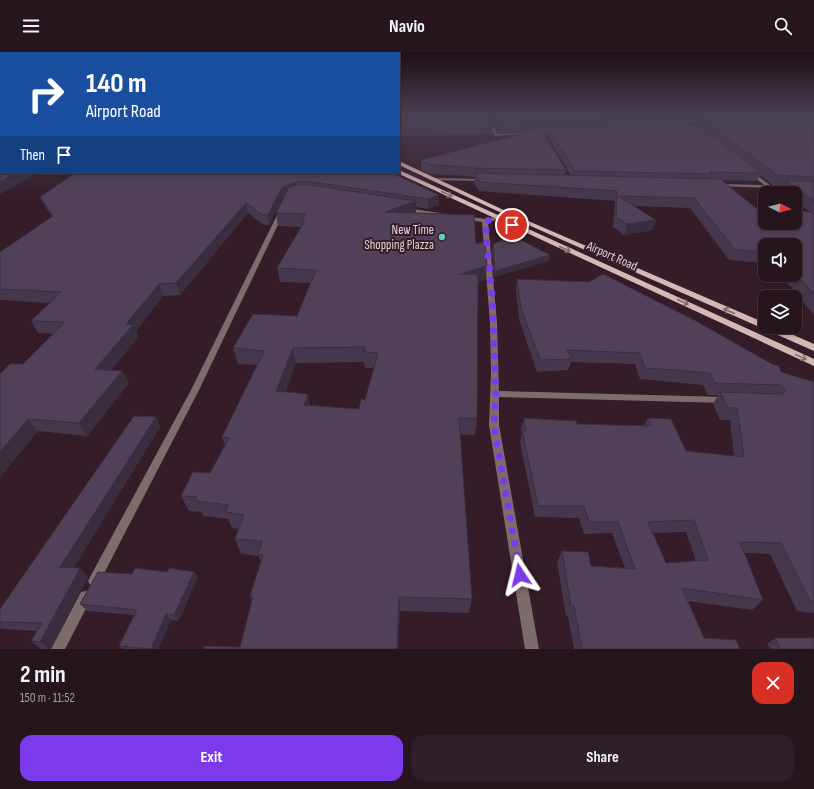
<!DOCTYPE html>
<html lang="en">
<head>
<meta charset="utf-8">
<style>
  body { margin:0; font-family:"Sofia Sans Condensed",sans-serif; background:#2f1e27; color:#f1f3f6; height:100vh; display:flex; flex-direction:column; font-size:15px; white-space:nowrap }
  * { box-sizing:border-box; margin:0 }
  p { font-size:13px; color:#a49fa4 }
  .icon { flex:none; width:22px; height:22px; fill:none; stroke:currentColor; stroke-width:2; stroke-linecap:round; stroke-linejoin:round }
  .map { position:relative; height:597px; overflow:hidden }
  .details { display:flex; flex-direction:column; background:#27151e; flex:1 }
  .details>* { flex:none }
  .banner { position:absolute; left:0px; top:0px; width:400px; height:122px; box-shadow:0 2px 6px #0003,0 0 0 1px #43343c; background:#1a4fa0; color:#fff; overflow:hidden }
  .needle { width:26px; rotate:96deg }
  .buttons { position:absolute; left:758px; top:134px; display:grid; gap:8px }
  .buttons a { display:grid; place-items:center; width:44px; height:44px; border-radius:8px; background:#27151e; box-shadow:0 2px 6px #0003,0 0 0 1px #43343c; font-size:20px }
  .pin { position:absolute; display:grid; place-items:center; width:34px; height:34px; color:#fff; margin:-17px; border:2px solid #fff; border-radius:50%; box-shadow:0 1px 4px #0007 }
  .me { position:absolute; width:44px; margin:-22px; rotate:350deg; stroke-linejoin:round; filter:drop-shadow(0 0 3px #0008) }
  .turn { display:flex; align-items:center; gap:14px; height:84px; padding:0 20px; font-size:18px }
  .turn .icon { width:52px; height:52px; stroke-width:2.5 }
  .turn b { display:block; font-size:28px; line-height:34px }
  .then { display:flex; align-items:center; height:38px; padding:0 20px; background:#0003; gap:8px; font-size:15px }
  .round { display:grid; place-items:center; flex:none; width:42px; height:42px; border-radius:12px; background:#2f1e27 }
  .head { display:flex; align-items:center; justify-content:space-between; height:68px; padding:0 20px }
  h1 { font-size:24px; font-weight:700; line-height:30px }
  .button { display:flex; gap:8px; margin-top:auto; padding:8px 20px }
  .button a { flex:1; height:46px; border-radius:12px; background:#7c3aed; color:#fff; font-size:16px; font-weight:700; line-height:46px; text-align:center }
  .button a+a { background:#2f1e27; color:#f1f3f6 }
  header { display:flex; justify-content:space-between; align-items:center; height:52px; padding:0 20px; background:#27151e; font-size:18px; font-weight:700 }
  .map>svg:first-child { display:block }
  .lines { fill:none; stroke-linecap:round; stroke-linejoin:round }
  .minor { fill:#7c6d6c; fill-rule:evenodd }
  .secondary { fill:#ae9795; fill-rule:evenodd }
  .primary { fill:#d5b7b4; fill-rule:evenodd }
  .wall { fill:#46384c; fill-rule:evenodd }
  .shaded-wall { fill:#392e3e }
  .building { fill:#514158; stroke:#392e3e; fill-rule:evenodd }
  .oneway { stroke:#846a6e }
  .route { stroke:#7c3aed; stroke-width:7; stroke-dasharray:0 12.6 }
  .poi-dot { fill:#5bcebc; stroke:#341c28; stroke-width:1.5 }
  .labels { text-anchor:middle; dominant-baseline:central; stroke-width:4; stroke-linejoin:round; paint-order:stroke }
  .far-poi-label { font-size:13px; fill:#e2d1d8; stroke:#341c28; text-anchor:end }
  .far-street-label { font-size:13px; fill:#e2d1d8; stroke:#341c28 }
</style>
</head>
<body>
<header><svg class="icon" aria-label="menu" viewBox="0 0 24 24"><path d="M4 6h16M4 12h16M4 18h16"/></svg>Navio<svg class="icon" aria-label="search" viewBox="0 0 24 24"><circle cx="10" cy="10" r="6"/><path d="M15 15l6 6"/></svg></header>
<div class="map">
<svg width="814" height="597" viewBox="0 0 814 597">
  <rect width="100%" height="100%" fill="#341c28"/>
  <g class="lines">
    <g class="minor">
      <path d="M480 63H484L495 76 497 82 558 78 560 79 496 84 494 83 492 77Z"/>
      <path d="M750 118 770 133 814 135V137L774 136 779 141H774L768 136 719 134 717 133 719 132 764 133 748 120V119Z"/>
      <path d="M429 126 485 127 487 128 485 129 431 128 429 127Z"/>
      <path d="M795 154 814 170V175L795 159Z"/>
      <path d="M406 156 440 161 443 163 440 165 404 159V157Z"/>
      <path d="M280 157 285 158 199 338 98 533 94 535 90 533 88 529 90 525 191 338Z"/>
      <path d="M465 164 485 167 498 165 501 167 488 170 497 271 499 339 725 345 728 346 729 348 728 350 725 351 499 345V373L539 597H525L489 373 491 322 490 271 482 170 463 167 462 166Z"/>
      <path d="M86 539 91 540 92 545 65 597H51L81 540Z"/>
    </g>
    <g class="secondary">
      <path d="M0 65H1L0 68Z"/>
      <rect x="0" y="72" width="1" height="2"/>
    </g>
    <g class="primary">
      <path d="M399 109 512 162 765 271V275H775L814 292V299L508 164 399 113Z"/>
      <path d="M399 118 814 307V314L397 121H399Z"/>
    </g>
  </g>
  <g class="wall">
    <path d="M399 63 493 74 492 82 399 84Z"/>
    <path d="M486 63H814V263L781 223H795V193H765V211L729 208 690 156 634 154 656 168 653 178 624 183 613 175 615 149 479 139 474 131 475 125H471L470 124 430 122 421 118V108L533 80V79L498 80 496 75ZM691 69 696 73H689ZM542 78H548L547 83 571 124 565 123 566 118ZM760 123 773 133H784L781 138 784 141H795V149L810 160 757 157 722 128 757 129Z"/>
    <path d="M392 121 439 143V153L428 157 416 155V161L476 192 487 214 485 228 478 230 477 367 475 383 460 382 472 547 469 561 400 559 398 597H203L240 595 252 548 250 544 261 510 259 504 241 502 235 487 239 477 232 476 228 467 203 464 201 460 189 459 181 444 210 421 225 393 222 385 257 313 238 312 233 296 297 264 311 231 280 230 277 216 302 175 278 174 276 161 285 144H284L269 173H264L248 161 180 243 163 244 136 279 138 285 111 318 122 319 129 331 87 384 38 379 0 425V322L23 312 54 282 38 281 31 269 50 251 0 248V200L52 165 45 154 40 145ZM364 310 365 316H374L365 348 359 357 310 353 285 340 296 311Z"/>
    <path d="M493 192 550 203 549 209 494 225 492 198Z"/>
    <path d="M517 227 781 320 814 330V561L797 559 770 502 744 501 763 548 752 558 688 549 704 586 740 597H574L568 564H566L557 510 562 499 591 514 625 516 612 481 584 482 579 466 535 465 520 390 522 381 521 378 524 366 577 372 644 374 648 366 686 399 734 404 730 368H720L713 352 718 343H708L703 333 640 327 635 312 571 310 568 318 537 320 519 267 516 238ZM686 480 696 509 666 511 653 481Z"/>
    <path d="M156 365 160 375 73 516H80L88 525 50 597H41L31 589 37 579 2 577 0 576V557Z"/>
    <path d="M132 522 198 526 178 569 171 568 158 597H122L119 594 134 563 87 559 80 552Z"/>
    <path d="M775 586 814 597H770L767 592Z"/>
  </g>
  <g class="shaded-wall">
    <path d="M16 121H38L0 142V130Z"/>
    <path d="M296 130 297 140 284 144 269 173 268 163 282 135Z"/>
    <path d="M439 143V153L428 157V147Z"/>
    <path d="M416 149V161L385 160Z"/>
    <path d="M246 151 248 161 180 243 176 231Z"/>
    <path d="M656 168 653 178 624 183 627 172Z"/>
    <path d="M550 203 549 209 494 225 495 219Z"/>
    <path d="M487 214 485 228 459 236 460 222Z"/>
    <path d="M159 232 163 244 136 279 138 285 102 329 95 317 126 272Z"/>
    <path d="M293 296 296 311 280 355 276 339Z"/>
    <path d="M122 319 129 331 87 384 79 371Z"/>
    <path d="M308 342 311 357 304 353Z"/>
    <path d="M156 365 160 375 69 524 60 515Z"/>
    <path d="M28 367 38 379 0 425V400Z"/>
    <path d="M80 516 88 525 50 597H49L40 590Z"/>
    <path d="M194 520 198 526 178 569 174 563Z"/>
    <path d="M399 545 400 559 398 597H397Z"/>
    <path d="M166 562 171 568 158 597H151Z"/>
  </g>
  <g class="building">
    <path d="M399 63H485L493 74 399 76Z"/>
    <path d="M493 63H687L691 67H612L499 73 497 68Z"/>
    <path d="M696 63H814V125L777 123Z"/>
    <path d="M612 73H698L761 121 710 120 713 122 575 119 548 76Z"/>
    <path d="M0 74H1V121H16L0 130Z"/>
    <path d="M534 76H540L566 118 472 116 471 115 431 113 422 109 421 108 534 79Z"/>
    <path d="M75 121H392L439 143 428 147 312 130H296L282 135 268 163H262L246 151 176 231 159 232 126 272 133 273 95 317 122 319 79 371 28 367 0 400V322L10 312H23L65 270 31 269 61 240 0 237V200L53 164 40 145Z"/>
    <path d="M475 121 720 127 757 157 765 158V171H795V159L811 160 814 162V242L795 221V193H765V200L735 198 694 146 618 144 656 168 627 172 616 165 617 139 480 130Z"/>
    <path d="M785 129H814V149Z"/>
    <path d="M296 133H311L416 149 385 160 474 163 476 192 485 189 487 214 460 222H478L477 367 459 366 472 547 399 545 397 597H203L204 594 240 595 253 545 250 544 263 503 258 502 262 489 235 487 244 463 225 460 229 453 195 449 197 445 181 444 193 420 210 421 229 386 222 385 264 299 233 296 253 262 297 264 316 218 277 216 304 170 302 169 306 162 276 161 289 135ZM365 295 364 300 378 301 365 348 361 347 359 357 304 353 308 342 276 339 293 296Z"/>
    <path d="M513 184 550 203 495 219 493 192Z"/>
    <path d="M603 222 696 269 772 312 779 314 781 320 814 330V549H810L781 491 740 490 763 548 682 536 704 586 736 588 740 597H582L574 554H571L562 499 588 500 591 514 635 517 618 470H589L584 454H538L522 378 526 379 524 366 576 369 577 372 651 374 648 366 671 367 686 399 744 405 737 356H728L720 340 780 342 785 340V337L780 333 715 331 710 321 645 316 640 301 567 298 572 307 540 308 521 256 517 227 589 230ZM694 468 708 508 666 511 648 470Z"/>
    <path d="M134 364 156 365 60 515 80 516 40 590 31 589 42 571 0 570V557Z"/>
    <path d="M135 516 167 520 169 516 194 520 174 563 166 562 151 597 119 594 137 558 80 552 98 520 132 522Z"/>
    <path d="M775 586H814V597H780Z"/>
  </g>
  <defs><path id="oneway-shaft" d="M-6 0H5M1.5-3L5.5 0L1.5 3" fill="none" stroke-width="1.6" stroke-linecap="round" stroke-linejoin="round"/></defs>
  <g class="oneway">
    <use href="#oneway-shaft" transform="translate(447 142) rotate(25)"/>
    <use href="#oneway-shaft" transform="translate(565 197) rotate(24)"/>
    <use href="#oneway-shaft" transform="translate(683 250) rotate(25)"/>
    <use href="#oneway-shaft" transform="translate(729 259) rotate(-156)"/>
    <use href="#oneway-shaft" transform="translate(801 305) rotate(25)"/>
  </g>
  <linearGradient id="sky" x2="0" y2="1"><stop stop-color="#1d0f16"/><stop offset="0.43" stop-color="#4a4053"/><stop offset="1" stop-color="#4a4053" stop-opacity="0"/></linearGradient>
  <rect width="814" height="147" fill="url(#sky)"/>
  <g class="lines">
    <path class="route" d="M512 173 498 167 485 169 492 242 496 342 494 373 520 523"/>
  </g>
  <circle class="poi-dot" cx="442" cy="185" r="4"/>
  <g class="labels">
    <g class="far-poi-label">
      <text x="434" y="178">New Time<tspan x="434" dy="15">Shopping Plazza</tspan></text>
    </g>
    <g class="far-street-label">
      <text transform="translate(612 204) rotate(24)">Airport Road</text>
    </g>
  </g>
</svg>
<div class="buttons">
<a><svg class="needle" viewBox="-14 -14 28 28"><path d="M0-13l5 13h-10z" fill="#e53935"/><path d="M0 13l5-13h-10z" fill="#a49fa4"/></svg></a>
<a><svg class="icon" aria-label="sound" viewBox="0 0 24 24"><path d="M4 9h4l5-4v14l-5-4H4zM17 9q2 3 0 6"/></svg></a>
<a><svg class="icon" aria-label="layers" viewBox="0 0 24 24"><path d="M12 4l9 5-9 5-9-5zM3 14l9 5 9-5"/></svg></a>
</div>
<div class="pin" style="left:512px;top:173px;background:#d93025"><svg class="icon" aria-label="arrive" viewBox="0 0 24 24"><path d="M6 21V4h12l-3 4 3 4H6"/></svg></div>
<svg class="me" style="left:520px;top:523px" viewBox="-20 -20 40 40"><path d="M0-17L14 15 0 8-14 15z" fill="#7c3aed" stroke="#fff" stroke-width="4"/></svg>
<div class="banner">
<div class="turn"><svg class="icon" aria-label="right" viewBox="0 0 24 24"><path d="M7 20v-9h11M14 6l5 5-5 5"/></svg><div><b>140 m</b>Airport Road</div></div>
<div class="then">Then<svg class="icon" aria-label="arrive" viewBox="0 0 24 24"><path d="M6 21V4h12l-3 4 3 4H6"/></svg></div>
</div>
</div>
<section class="details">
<div class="head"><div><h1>2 min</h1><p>150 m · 11:52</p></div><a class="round" style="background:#d93025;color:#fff"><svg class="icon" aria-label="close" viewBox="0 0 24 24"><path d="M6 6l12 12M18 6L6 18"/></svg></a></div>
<div class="button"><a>Exit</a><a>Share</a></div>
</section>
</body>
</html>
